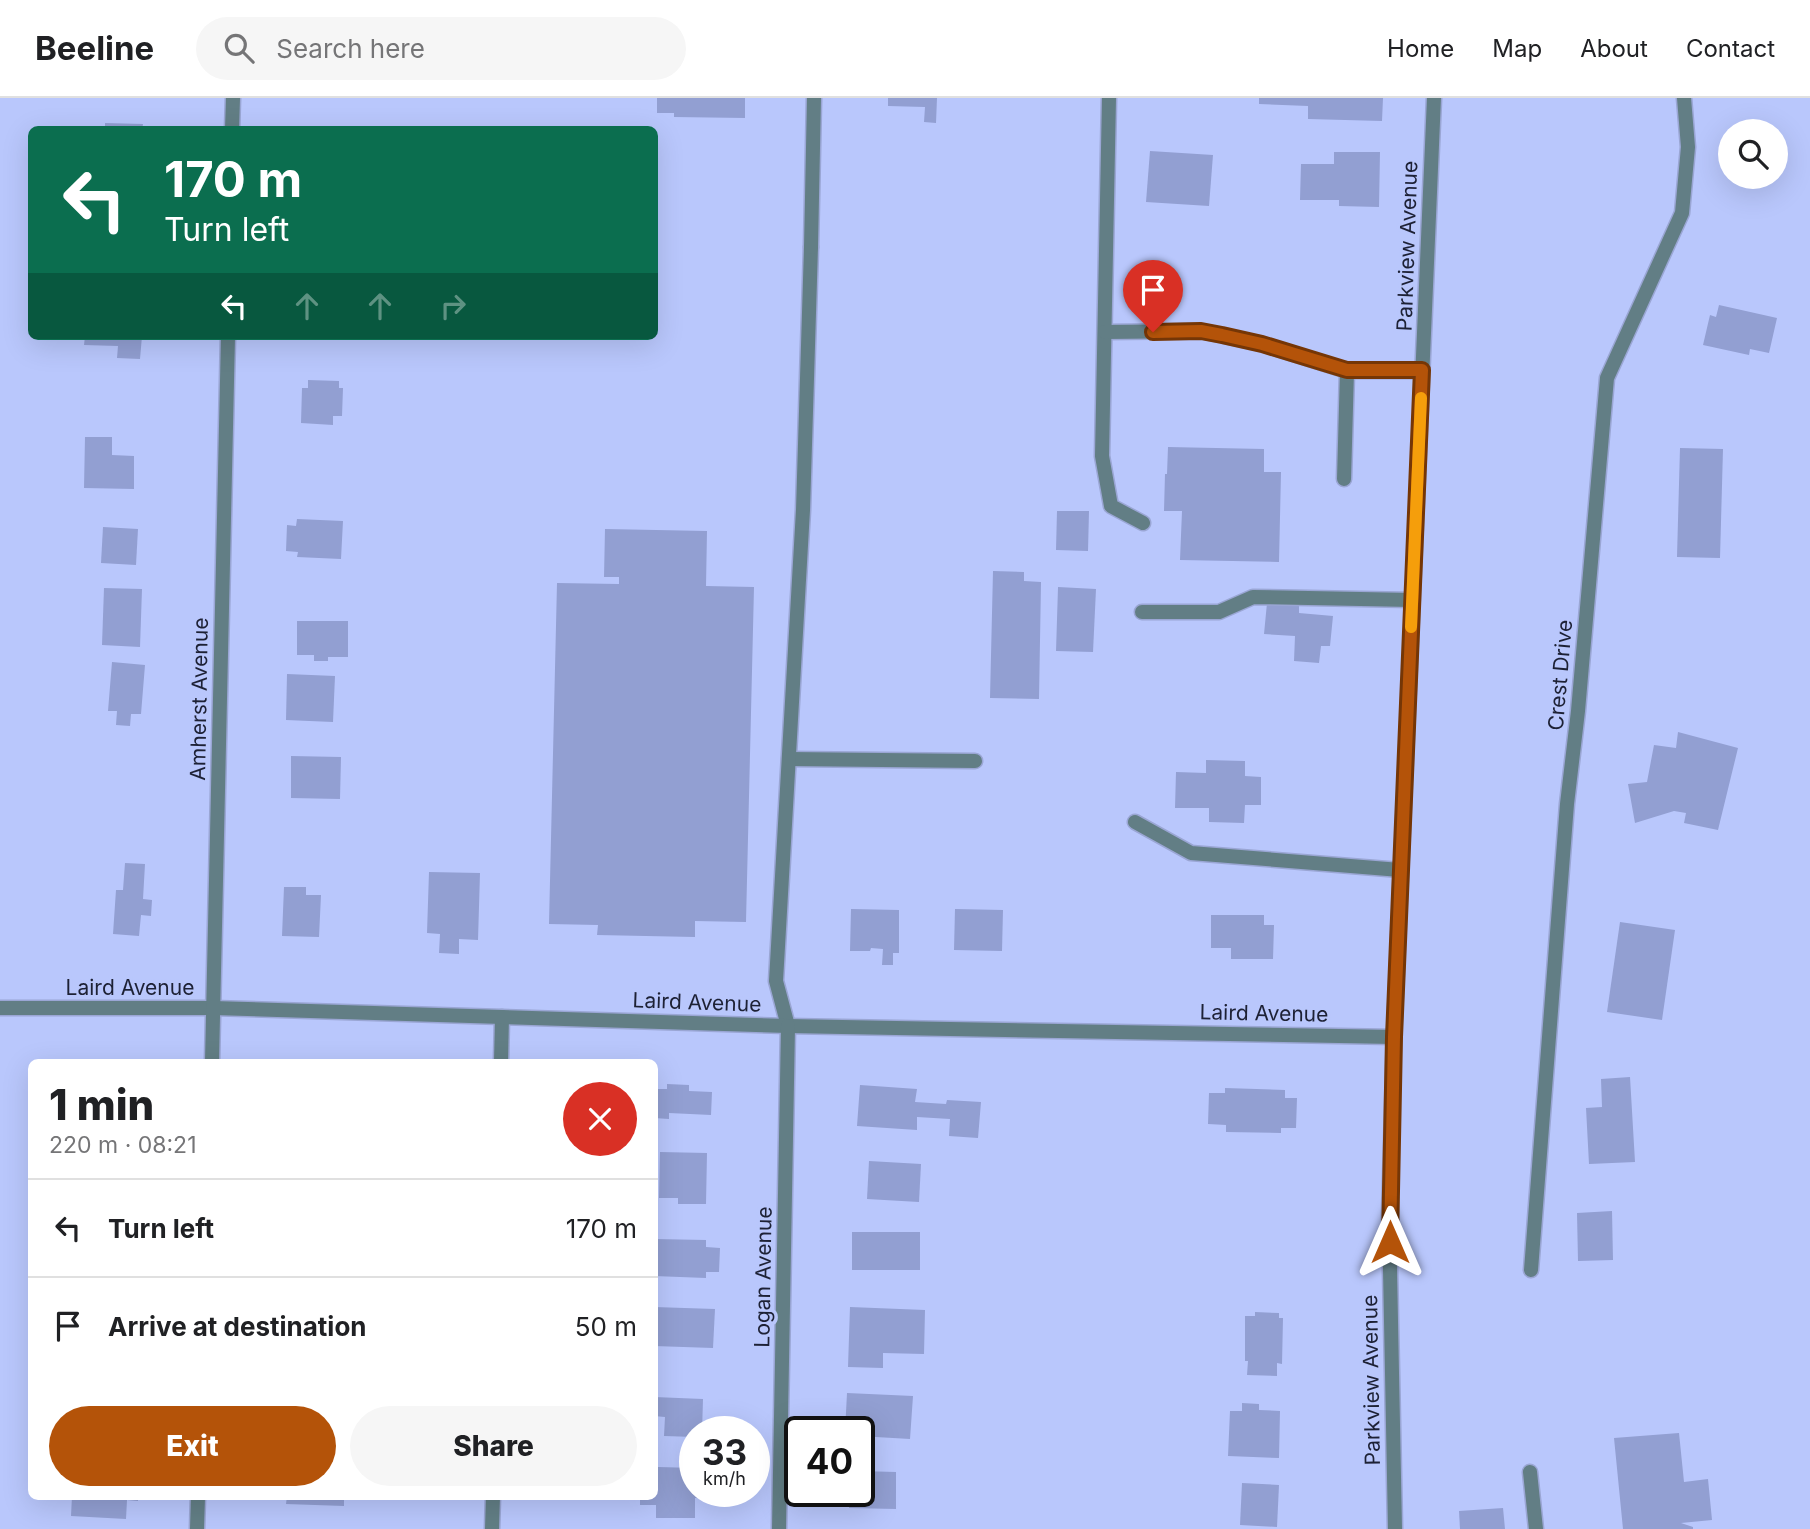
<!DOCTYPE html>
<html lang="en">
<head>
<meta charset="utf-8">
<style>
  body { margin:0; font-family:Inter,sans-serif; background:#f6f6f6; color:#202124; height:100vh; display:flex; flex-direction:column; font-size:26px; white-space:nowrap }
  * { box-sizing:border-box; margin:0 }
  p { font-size:23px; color:#757577 }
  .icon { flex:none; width:38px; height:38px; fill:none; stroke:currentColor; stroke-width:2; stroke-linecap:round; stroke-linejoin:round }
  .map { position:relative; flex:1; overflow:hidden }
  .drawer { position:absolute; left:28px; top:961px; width:630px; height:441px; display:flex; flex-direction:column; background:#fff; border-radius:10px; box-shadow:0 7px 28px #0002 }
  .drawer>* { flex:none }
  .hud { position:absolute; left:28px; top:28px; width:630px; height:214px; border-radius:10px; box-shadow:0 7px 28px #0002; background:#0b6e4f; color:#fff; overflow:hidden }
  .buttons { position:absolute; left:1718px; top:21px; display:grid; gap:14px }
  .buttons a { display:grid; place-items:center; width:70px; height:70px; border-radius:50%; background:#fff; box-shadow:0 7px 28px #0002; font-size:35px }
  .speed { position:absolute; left:679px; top:1318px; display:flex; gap:14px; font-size:35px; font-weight:700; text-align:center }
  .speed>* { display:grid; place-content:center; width:91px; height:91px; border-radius:50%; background:#fff; box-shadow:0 7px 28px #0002; line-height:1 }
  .speed small { font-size:18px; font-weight:400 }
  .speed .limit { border:4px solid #111; border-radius:10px; background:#fff; color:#111 }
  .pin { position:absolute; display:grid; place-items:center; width:60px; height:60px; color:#fff; margin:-72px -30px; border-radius:50% 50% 50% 0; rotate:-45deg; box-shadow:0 0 7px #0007 }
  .pin .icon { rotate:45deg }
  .me { position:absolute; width:77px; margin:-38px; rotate:0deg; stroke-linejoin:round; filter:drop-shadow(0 0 5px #0008) }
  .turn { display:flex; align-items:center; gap:24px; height:147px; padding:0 21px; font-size:32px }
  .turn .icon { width:91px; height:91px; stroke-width:2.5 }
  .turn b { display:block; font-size:49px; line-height:60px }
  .lanes { display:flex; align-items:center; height:66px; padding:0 21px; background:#0003; justify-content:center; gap:35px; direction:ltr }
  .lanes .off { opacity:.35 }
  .round { display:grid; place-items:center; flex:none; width:74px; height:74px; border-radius:37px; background:#f6f6f6 }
  .headline { display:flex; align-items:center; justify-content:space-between; height:119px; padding:0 21px }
  h1 { font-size:42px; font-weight:800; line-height:52px }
  .primary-button { display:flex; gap:14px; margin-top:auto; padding:14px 21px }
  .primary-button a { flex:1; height:80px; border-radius:42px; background:#b45309; color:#fff; font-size:28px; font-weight:800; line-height:80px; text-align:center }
  .primary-button a+a { background:#f6f6f6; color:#202124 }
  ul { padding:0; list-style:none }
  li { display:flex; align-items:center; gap:21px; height:98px; padding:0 21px; border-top:2px solid #e0e0e0 }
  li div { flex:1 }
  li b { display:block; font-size:26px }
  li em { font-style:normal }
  header { display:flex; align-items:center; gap:42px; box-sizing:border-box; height:98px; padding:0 35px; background:#fff; border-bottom:2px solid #e0e0e0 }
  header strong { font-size:33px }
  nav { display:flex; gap:38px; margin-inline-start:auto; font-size:24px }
  .search { width:490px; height:63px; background:#f6f6f6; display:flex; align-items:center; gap:18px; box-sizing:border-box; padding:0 24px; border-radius:38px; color:#757577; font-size:26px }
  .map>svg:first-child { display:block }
  .building { fill:#929fd2 }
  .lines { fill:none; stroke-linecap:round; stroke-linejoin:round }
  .service-casing { stroke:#9aa6d4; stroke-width:17 }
  .minor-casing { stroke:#9aa6d4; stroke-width:17 }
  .tertiary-casing { stroke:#9aa6d4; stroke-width:17 }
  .service { stroke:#627e85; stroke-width:14 }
  .minor { stroke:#627e85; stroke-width:14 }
  .tertiary { stroke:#627e85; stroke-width:14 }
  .route-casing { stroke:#753606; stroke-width:18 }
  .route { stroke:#b45309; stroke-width:12 }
  .slow { stroke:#f59e0b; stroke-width:12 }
  .labels { text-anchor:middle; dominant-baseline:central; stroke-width:7; stroke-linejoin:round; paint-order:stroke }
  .street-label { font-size:21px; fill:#1d2135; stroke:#b9c7fc }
</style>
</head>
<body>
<header>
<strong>Beeline</strong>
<div class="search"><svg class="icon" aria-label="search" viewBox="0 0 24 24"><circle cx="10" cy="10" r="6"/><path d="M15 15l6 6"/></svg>Search here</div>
<nav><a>Home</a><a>Map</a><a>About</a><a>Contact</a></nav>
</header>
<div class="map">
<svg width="1810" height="1431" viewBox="0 0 1810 1431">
  <rect width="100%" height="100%" fill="#b9c7fc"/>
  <g class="building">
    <path d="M657 0H745V20L674 19V15H657Z"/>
    <path d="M888 0H937L936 25 924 24 925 9 888 8Z"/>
    <path d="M1259 0H1383L1382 23 1308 21V8L1259 6Z"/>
    <path d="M105 25 143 26 142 32H105Z"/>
    <path d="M1150 53 1213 57 1209 108 1146 104Z"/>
    <path d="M1334 54H1380L1379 109 1339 108V102H1300L1301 66H1334Z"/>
    <path d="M1719 207 1777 220 1769 255 1750 251 1749 257 1703 247 1710 217 1716 219Z"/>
    <path d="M85 238H142L140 261 117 260 118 248 84 247Z"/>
    <path d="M308 282 339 283V290H343L342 318H333V327L301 325 302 290H308Z"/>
    <path d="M85 339H112V357L134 358V391L84 390Z"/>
    <path d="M1168 349 1264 351V374H1281L1279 464 1180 462 1182 413H1164L1165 376H1167Z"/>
    <path d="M1680 350 1723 351 1720 460 1677 459Z"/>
    <path d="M1057 413H1089L1088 453 1056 452Z"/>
    <path d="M297 421 343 423 341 461 297 459 298 454 286 453 287 427 296 428Z"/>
    <path d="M103 429 138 431 136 467 101 465Z"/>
    <path d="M605 431 707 433 706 488 754 489 746 824 695 823V839L597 837 598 827 549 826 557 485 619 486V479H604Z"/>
    <path d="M993 473 1024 474V483L1041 484 1039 601 990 600Z"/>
    <path d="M1058 489 1096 491 1093 554 1056 553Z"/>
    <path d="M104 490 142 491 140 549 102 547Z"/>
    <path d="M1267 505 1299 508V515L1333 518 1330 548H1321L1319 565 1294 563 1295 538 1264 536Z"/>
    <path d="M297 523H348V559H328V563H314V557H297Z"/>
    <path d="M112 564 145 567 141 616H131L130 628 116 627 117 613H108Z"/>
    <path d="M287 576 335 578 333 624 286 622Z"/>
    <path d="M1678 634 1738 650 1718 732 1684 725 1686 715 1674 713 1635 725 1628 686 1647 684 1654 647 1676 650Z"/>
    <path d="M291 658 341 659 340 701 291 700Z"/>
    <path d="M1206 662 1245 663V678L1261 679V707H1245L1244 725 1209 724V710H1175L1176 674 1206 675Z"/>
    <path d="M125 765 145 766 143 801 152 802 151 818 141 817 139 838 113 836 116 792H123Z"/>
    <path d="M429 774 480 775 478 842 459 841V856L439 855 440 836 427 835Z"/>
    <path d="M284 789H306V797H321L319 839 282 838Z"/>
    <path d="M851 811 899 812V855H893V867H882L883 851 871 850 870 853H850Z"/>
    <path d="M955 811 1003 812 1002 853 954 852Z"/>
    <path d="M1211 817H1264V827H1274L1273 861H1231V850H1211Z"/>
    <path d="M1620 824 1675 832 1662 922 1607 914Z"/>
    <path d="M1630 979 1635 1064 1589 1066 1586 1010 1602 1009 1601 981Z"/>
    <path d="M667 986 689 987V993L712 994 711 1017 669 1015V1021L654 1020V991H667Z"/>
    <path d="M860 987 917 991 915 1004 946 1006 947 1002 981 1004 978 1040 949 1038 950 1021 917 1019V1032L857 1028Z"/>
    <path d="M1225 990 1285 992V1000H1297L1296 1030H1281V1035L1226 1034V1027L1208 1026 1209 995H1225Z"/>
    <path d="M660 1054 707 1055 706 1106H678V1100H659Z"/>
    <path d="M869 1063 921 1066 919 1104 867 1101Z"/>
    <path d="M1612 1113 1613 1162 1578 1163 1577 1115Z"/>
    <rect x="852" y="1134" width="68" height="38"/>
    <path d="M654 1141 706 1142V1149L720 1150 719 1174H706V1180L654 1178Z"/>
    <path d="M654 1209 715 1211 713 1250 654 1248Z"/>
    <path d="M850 1209 925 1212 924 1256 883 1255V1270L848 1269Z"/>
    <path d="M1255 1214 1279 1215V1220H1283L1282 1266 1277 1265V1278L1247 1277 1248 1263H1245V1218H1255Z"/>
    <path d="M847 1295 913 1298 910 1341 859 1338V1334H845Z"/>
    <path d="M654 1299 703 1301 702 1334H695V1339L664 1338 665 1319 654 1318Z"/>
    <path d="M1242 1305 1259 1306V1312L1280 1313 1279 1360 1228 1358 1230 1313H1242Z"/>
    <path d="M1679 1335 1684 1384 1708 1381 1712 1422 1681 1425 1693 1429V1431H1623L1614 1340Z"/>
    <path d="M658 1369 695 1370V1393H713V1401L695 1400V1420H656V1407H640V1398H654V1391H658Z"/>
    <path d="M859 1373 896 1374V1411L849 1410V1393H859Z"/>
    <path d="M1242 1385 1279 1387 1277 1429 1240 1427Z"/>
    <path d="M72 1398H138V1403L127 1402 126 1421 71 1418Z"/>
    <path d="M287 1398H344V1408L286 1406Z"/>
    <path d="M1503 1410 1505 1431H1460L1459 1413Z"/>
  </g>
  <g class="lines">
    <defs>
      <g id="service">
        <path d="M1109 0 1102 358 1111 408 1143 425"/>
        <path d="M1105 234 1201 233 1262 246 1347 273H1422"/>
        <path d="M1344 381 1347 273"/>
        <path d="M1142 514H1219L1253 499 1412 502"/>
        <path d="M789 661 975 663"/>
        <path d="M1135 724 1191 755 1400 772"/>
        <path d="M788 928 776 883 803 412 811 149"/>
        <path d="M501 964 502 919"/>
        <path d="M1530 1374 1536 1431"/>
        <path d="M492 1431 493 1398"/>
      </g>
      <g id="minor">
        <path d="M232 32 233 0"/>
        <path d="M811 149 814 0"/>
        <path d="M0 910H213L788 928 1394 939"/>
        <path d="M212 964 228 238"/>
        <path d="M1531 1172 1567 706 1578 613 1607 280 1682 115 1688 49 1684 0"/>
        <path d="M197 1431 198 1398"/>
        <path d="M779 1431 788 928"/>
      </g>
      <path id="tertiary" d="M1395 1431 1389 1119 1394 939 1434 0"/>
    </defs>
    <use href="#service" class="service-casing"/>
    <use href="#minor" class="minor-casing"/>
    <use href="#tertiary" class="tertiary-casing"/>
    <use href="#service" class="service"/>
    <use href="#minor" class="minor"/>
    <use href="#tertiary" class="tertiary"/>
  </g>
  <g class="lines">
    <defs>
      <path id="route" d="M1153 234 1201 233 1222 237 1262 246 1347 272H1422L1394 939 1390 1144"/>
    </defs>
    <use href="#route" class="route-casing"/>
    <use href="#route" class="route"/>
    <path class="slow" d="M1411 529 1421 300"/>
  </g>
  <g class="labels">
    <g class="street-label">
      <text transform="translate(1407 148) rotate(-88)">Parkview Avenue</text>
      <text transform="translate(1560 577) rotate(-85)">Crest Drive</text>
      <text transform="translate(199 601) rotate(-89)">Amherst Avenue</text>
      <text x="130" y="889">Laird Avenue</text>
      <text transform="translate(697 904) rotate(2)">Laird Avenue</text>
      <text transform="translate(1264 915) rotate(1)">Laird Avenue</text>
      <text transform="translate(763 1179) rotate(-89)">Logan Avenue</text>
      <text transform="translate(1371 1282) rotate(-91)">Parkview Avenue</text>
    </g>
  </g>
</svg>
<div class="buttons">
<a><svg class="icon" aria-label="search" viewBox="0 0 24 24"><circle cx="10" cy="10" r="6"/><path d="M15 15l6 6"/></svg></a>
</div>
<div class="speed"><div>33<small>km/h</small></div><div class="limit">40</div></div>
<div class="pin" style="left:1153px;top:234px;background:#d93025"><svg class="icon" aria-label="arrive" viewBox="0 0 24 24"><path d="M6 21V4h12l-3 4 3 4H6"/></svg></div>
<svg class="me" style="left:1390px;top:1144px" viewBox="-20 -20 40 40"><path d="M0-17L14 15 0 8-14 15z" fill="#b45309" stroke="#fff" stroke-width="4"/></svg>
<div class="hud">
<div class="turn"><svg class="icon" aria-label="left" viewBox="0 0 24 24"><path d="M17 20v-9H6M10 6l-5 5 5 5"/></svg><div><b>170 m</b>Turn left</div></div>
<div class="lanes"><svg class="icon" aria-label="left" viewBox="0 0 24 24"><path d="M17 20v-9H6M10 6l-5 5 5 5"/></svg><svg class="icon off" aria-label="ahead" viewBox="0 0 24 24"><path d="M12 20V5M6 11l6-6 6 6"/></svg><svg class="icon off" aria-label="ahead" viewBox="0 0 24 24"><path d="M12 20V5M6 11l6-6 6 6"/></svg><svg class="icon off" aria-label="right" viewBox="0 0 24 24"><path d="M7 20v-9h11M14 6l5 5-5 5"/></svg></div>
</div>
<section class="drawer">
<div class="headline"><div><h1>1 min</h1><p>220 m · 08:21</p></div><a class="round" style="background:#d93025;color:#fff"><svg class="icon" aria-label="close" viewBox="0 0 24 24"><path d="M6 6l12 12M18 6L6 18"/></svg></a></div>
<ul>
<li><svg class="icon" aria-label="left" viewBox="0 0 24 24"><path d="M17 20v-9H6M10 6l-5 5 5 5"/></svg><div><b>Turn left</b></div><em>170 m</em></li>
<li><svg class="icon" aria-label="arrive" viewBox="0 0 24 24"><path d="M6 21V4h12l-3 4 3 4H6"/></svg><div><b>Arrive at destination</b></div><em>50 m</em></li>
</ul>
<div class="primary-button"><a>Exit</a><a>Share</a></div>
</section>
</div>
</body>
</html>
